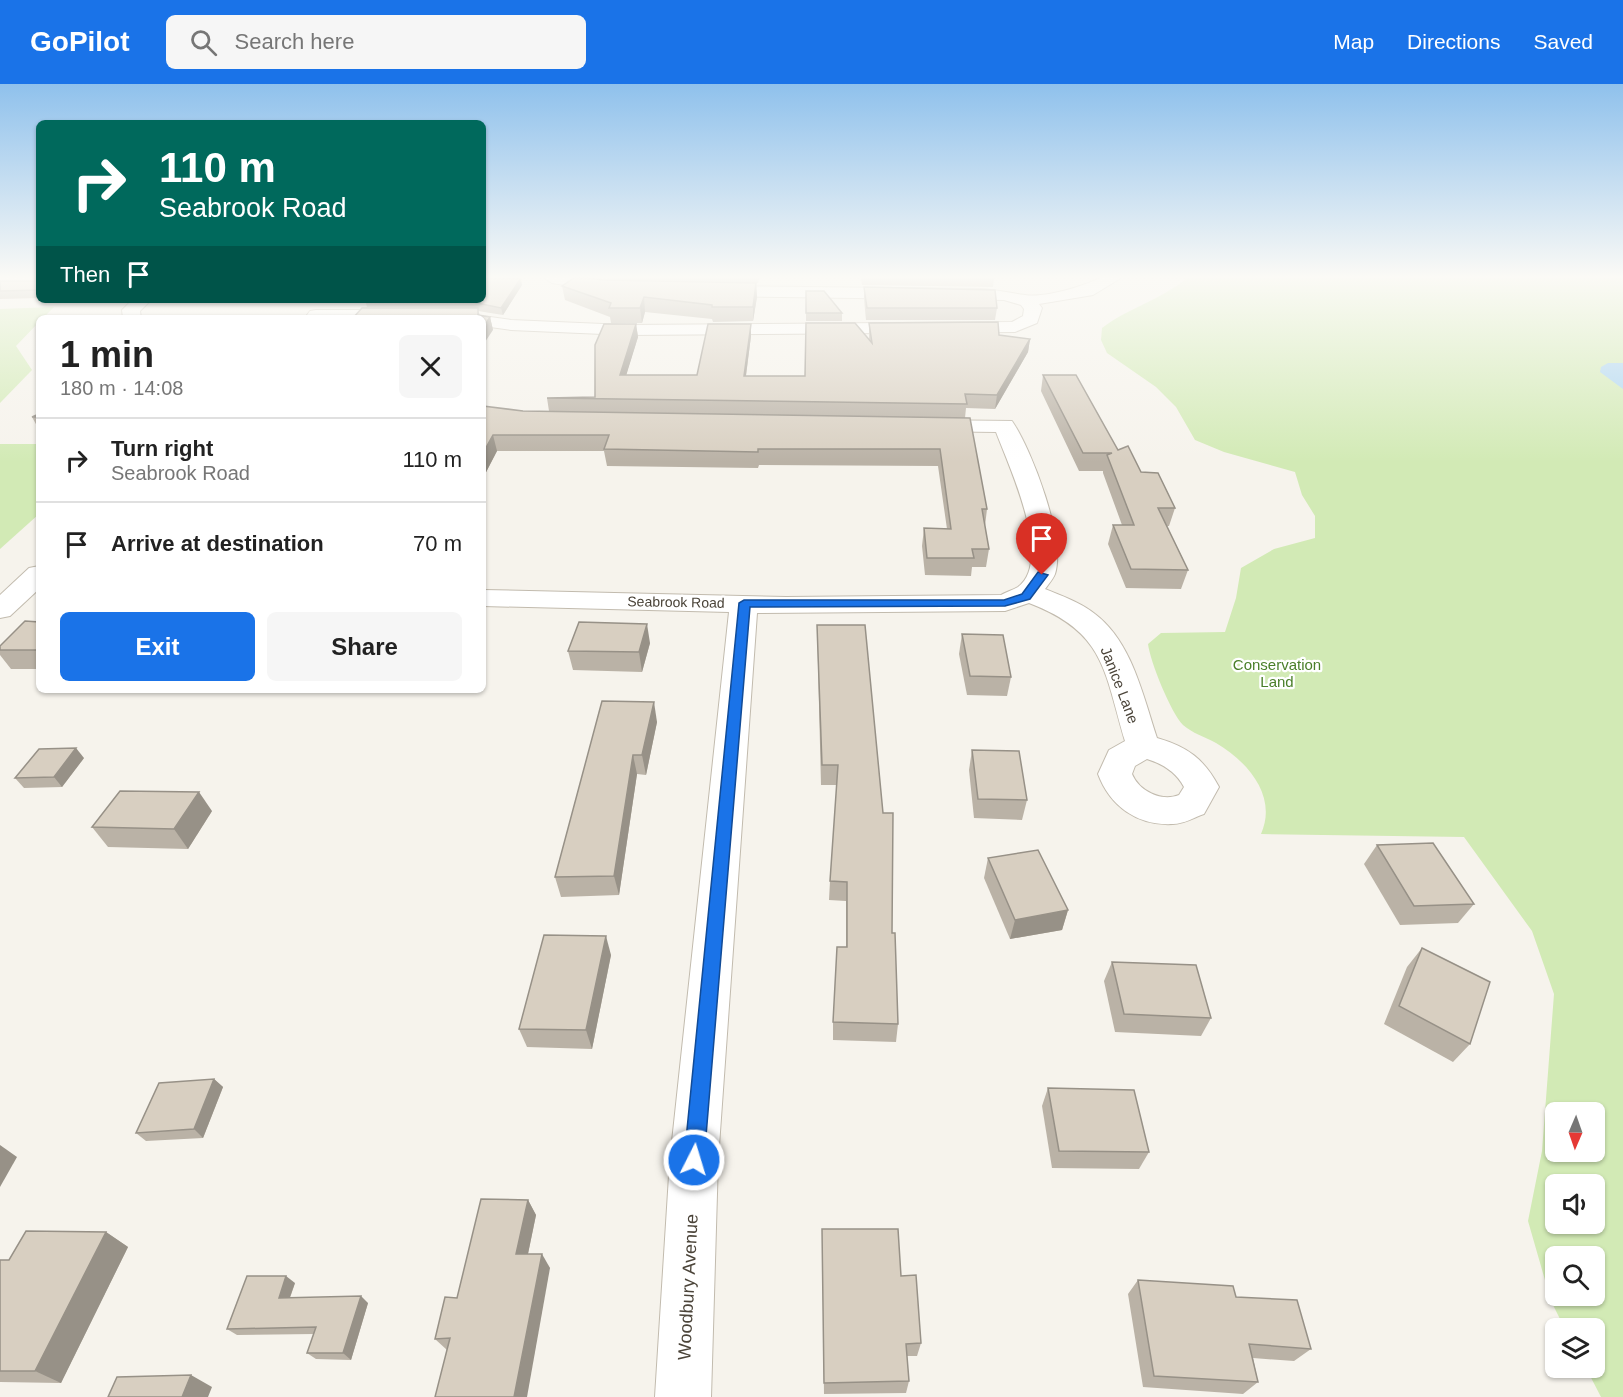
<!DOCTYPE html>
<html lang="en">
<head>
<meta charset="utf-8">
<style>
  body { margin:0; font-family:Helvetica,sans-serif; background:#f6f6f6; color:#222; height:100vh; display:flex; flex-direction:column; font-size:22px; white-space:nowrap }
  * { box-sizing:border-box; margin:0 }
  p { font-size:20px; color:#767676 }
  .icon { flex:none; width:33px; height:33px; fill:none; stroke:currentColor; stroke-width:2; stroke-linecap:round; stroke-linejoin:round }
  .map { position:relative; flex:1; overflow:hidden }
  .sheet { position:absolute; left:36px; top:231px; width:450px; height:378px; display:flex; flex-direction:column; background:#fff; border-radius:9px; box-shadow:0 2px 4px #0004 }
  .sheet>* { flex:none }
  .guide { position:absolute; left:36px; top:36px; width:450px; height:183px; border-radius:9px; box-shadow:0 2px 4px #0004; background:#00695c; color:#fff; overflow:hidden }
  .needle { width:39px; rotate:182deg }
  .controls { position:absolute; left:1545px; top:1018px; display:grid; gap:12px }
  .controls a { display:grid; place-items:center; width:60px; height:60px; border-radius:9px; background:#fff; box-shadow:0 2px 4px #0004; font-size:30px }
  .pin { position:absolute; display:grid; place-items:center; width:51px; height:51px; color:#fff; margin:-62px -26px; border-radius:50% 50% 50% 0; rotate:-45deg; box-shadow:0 0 6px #0007 }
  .pin .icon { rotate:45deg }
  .me { position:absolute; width:66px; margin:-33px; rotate:5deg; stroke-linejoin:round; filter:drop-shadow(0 0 4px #0008) }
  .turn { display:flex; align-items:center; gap:21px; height:126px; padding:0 24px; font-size:27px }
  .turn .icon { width:78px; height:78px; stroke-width:2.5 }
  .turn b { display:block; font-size:42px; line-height:51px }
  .then { display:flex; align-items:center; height:57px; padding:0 24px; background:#0003; gap:12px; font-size:22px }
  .round { display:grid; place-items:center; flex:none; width:63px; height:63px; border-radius:9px; background:#f6f6f6 }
  .summary { display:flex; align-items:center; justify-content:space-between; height:102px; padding:0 24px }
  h1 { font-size:36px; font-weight:600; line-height:45px }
  .primary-button { display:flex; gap:12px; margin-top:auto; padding:12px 24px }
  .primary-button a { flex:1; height:69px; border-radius:9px; background:#1a73e8; color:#fff; font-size:24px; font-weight:600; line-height:69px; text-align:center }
  .primary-button a+a { background:#f6f6f6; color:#222 }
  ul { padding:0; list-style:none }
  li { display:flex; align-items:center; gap:18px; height:84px; padding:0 24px; border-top:2px solid #e0e0e0 }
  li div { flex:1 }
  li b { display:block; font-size:22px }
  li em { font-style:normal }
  header { display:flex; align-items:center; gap:36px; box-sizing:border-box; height:84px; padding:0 30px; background:#1a73e8; color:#fff }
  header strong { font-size:28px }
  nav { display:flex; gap:33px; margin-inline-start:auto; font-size:21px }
  .search { width:420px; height:54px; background:#f6f6f6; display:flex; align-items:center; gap:15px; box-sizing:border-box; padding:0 21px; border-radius:9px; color:#767676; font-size:22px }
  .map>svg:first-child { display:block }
  .green { fill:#d2eab5; fill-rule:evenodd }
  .water { fill:#a9d4f2 }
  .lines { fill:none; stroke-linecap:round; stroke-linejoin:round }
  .minor-casing { stroke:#c2bbae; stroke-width:2 }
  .minor { fill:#fff; fill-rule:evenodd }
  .wall { fill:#bab2a6 }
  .shaded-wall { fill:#979187 }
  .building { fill:#d8cfc1; stroke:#979187; stroke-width:1.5 }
  .route { fill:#1a73e8; stroke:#114b97; stroke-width:1.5 }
  .labels { text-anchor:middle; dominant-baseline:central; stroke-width:4.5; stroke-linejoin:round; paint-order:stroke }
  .far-street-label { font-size:14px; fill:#4b4439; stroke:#fff }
  .park-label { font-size:15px; fill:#4a7f2a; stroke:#fff }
  .street-label { font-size:15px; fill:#4b4439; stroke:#fff }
  .near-street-label { font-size:18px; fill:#4b4439; stroke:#fff }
</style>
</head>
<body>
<header>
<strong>GoPilot</strong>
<div class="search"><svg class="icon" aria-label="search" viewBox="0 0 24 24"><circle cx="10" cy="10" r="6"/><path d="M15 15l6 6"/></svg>Search here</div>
<nav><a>Map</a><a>Directions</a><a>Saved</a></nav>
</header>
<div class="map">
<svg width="1623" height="1313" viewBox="0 0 1623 1313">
  <rect width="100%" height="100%" fill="#f6f3ec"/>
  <g class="green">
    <path d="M1187 194H1623V1313H1601L1586 1284H1594V1245H1565L1551 1217 1528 1137 1542 1067 1554 910 1532 847 1464 753 1261 750C1278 712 1247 677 1216 659 1205 653 1192 649 1183 641 1171 629 1150 577 1148 560L1161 549 1225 548 1236 514 1241 484 1274 465 1315 454V432L1302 411 1295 388 1224 368 1195 356 1176 323 1156 303 1107 269 1101 256 1102 244C1128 224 1161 216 1187 194ZM1556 1029H1594V1068H1556ZM1556 1101H1594V1140H1556ZM1556 1173H1594V1212H1556Z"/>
    <path d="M54 223 43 234H39V238L16 262 32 286 0 319V225Z"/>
    <path d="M0 360H39V430L0 465Z"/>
  </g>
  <path class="water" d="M1608 279H1623V305L1600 288 1601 283Z"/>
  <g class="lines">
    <defs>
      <g id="minor">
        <rect x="0" y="194" width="39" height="8"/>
        <path d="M544 194H584L619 200 621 204 613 209 552 199Z"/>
        <path d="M1100 194H1121L1093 211 1039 220 1042 224 1037 239 1015 248 626 251 511 246 483 242V234H476L483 232 511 236 626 241 1012 238 1023 232 1024 225 1021 221 1004 216 712 212 704 207 712 202 982 205C997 206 1010 209 1025 211 1044 214 1082 203 1100 194Z"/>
        <path d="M132 216H151L140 227 141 234H123L122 226Z"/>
        <path d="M316 226H401L410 231 408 234H309L307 231 310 227Z"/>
        <path d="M927 336 1012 337C1032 366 1066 456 1055 490 1053 495 1048 501 1045 505 1062 512 1080 518 1095 530 1132 558 1143 612 1157 654 1188 663 1204 675 1219 703L1204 730C1195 733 1184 740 1173 740 1137 742 1110 722 1098 690L1109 666 1125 657C1104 586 1105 548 1029 519L1005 527 757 529 718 1076 711 1313H655L670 1076 729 528 483 522V506L786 513 1001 511C1006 508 1013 506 1018 503 1054 477 1008 380 996 348L919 347 916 342 919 337ZM1147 675C1163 680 1176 688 1184 703L1179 711C1161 718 1139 707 1132 690L1135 682Z"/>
        <path d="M39 482V505L10 532 0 534V511L29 484Z"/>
      </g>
    </defs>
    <use href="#minor" class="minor-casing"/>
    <use href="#minor" class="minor"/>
  </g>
  <g class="wall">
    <path d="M39 194V214L0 215V197H35Z"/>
    <path d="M608 194H759L758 199H756L757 213 753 237 713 238 712 235 645 228 642 239H611L610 233 565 216 562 202 602 196 632 197Z"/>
    <path d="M861 194H994L993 203 862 201Z"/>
    <path d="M522 201 503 231 478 227 480 231 490 233 493 246 465 224 367 223 365 216H483Z"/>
    <path d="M864 203 997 224 995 236H866L864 215Z"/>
    <path d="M806 207 842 229V237H806Z"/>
    <path d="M869 239 999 251 1030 255 1028 268 995 325 966 324 965 334 987 425 985 442 989 465 986 483H972L971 492 925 491 922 462 924 444 947 445 938 382 759 381 758 384 607 382 604 367H497L483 394V322L523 327H549L547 314 595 313 636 240 638 253 626 291H697L751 240V252L746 292H805L869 255Z"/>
    <path d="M1043 291 1141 388 1175 424 1169 442H1167L1188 486 1181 505 1126 504 1108 460 1113 441H1122L1103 389V387H1079L1041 307Z"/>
    <path d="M39 330V342H37L32 333Z"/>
    <path d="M39 538V585H11L0 571V562Z"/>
    <path d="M817 541 892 849 898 940 896 958 833 956V938L846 863V817L829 816 830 797 837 701H821Z"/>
    <path d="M962 550 1011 593 1007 612 967 611 959 570Z"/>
    <path d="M650 559 642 588 573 586 568 567Z"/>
    <path d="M602 617 657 638 646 691 637 690 619 811 561 813 555 793Z"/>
    <path d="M972 666 1027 716 1022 736 974 734 969 686Z"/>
    <path d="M84 674 62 703 24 704 15 694Z"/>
    <path d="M212 727 188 765 108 763 92 743Z"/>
    <path d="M1377 761 1474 820 1458 839 1400 841 1364 780Z"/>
    <path d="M988 774 1068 826 1062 846 1010 855 984 794Z"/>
    <path d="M1422 864 1470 960 1453 978 1384 940 1407 883Z"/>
    <path d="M611 871 592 965 527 963 519 945Z"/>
    <path d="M1112 878 1211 934 1201 952 1115 948 1104 897Z"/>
    <path d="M214 995 223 1003 203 1054 146 1057 136 1049Z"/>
    <path d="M1048 1004 1149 1068 1139 1085 1052 1084 1042 1022Z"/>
    <path d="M528 1116 536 1131 528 1170 550 1184 447 1266 435 1255 457 1214Z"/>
    <path d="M822 1145 901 1192 921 1259 917 1272H907L909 1297 906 1309 824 1310Z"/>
    <path d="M106 1148 128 1163 61 1299 0 1298V1176H9Z"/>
    <path d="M1138 1196 1236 1213 1311 1265 1294 1277 1253 1274 1258 1298 1243 1310 1143 1303 1128 1210Z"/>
    <path d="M295 1199 290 1214 368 1219 351 1276 316 1275 307 1269 314 1250 237 1251 227 1245Z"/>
  </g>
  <g class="shaded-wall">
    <path d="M521 194 522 201 503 231 501 224Z"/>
    <path d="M756 199 757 213 753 237V223Z"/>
    <path d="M644 213 645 228 642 239 640 224Z"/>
    <path d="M490 233 493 246 483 261V244Z"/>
    <path d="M636 240 638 253 622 305 620 291Z"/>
    <path d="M751 240V252L744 306V292Z"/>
    <path d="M1030 255 1028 268 995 325 997 311Z"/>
    <path d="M493 351 497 367 483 394V369Z"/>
    <path d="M647 540 650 559 642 588 639 568Z"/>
    <path d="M654 618 657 638 646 691 642 671Z"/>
    <path d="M76 664 84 674 62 703 54 693Z"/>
    <path d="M633 671 637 690 619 811 614 792Z"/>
    <path d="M199 708 212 727 188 765 174 745Z"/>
    <path d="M1068 826 1062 846 1010 855 1015 836Z"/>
    <path d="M606 852 611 871 592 965 586 946Z"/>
    <path d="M214 995 223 1003 203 1054 194 1045Z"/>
    <path d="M0 1061 17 1073 0 1103Z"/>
    <path d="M528 1116 536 1131 525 1184 516 1170Z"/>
    <path d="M106 1148 128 1163 61 1299 35 1287Z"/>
    <path d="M542 1170 550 1184 527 1313H514Z"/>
    <path d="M286 1192 295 1199 287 1221 279 1214Z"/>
    <path d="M361 1212 368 1219 351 1276 343 1269Z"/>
    <path d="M191 1291 212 1303 208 1313H182Z"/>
  </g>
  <g class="building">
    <path d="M35 194H39V206L0 207V197H35Z"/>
    <path d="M483 194H521L501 224 462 216H441H483Z"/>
    <path d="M574 194H591L602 196 756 199 753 223H712V221L644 213 640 224H609L611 219 562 202Z"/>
    <path d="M864 203 995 206 997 224H867Z"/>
    <path d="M806 207H824L842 229H806Z"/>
    <path d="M362 224H478V231L490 233 483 244V234H353Z"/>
    <path d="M998 238 999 251 1030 255 997 311 965 310 967 320 547 314 595 313V261L604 240H636L620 291H697L708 240H751L744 292H805L806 239H855L872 259 869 239Z"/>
    <path d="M1043 291H1076L1118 366 1128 362 1141 388 1158 389 1175 424H1158L1188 486 1131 485 1113 441H1134L1107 371 1112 369H1083Z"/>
    <path d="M483 322 523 327 970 334 987 425H982L989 465H972L974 474H927L924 444 951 445 940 365H758V368L604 365 609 351H493L483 369Z"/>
    <path d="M39 330V333H32Z"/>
    <path d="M25 537 39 538V566H0V562Z"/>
    <path d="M579 538 647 540 639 568 568 567Z"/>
    <path d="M817 541H865L883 729H893L892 849H895L898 940 833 938 837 863H847V798L830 797 838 681H822Z"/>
    <path d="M962 550 1003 551 1011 593 970 592Z"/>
    <path d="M602 617 654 618 642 671H633L614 792 555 793Z"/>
    <path d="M76 664 54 693 15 694 39 665Z"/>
    <path d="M972 666 1019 667 1027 716 978 715Z"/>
    <path d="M120 707 199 708 174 745 92 743Z"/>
    <path d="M1433 759 1474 820 1414 822 1377 761Z"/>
    <path d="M1038 766 1068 826 1015 836 988 774Z"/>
    <path d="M544 851 606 852 586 946 519 945Z"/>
    <path d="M1422 864 1490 898 1470 960 1399 922Z"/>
    <path d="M1112 878 1196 881 1211 934 1124 930Z"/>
    <path d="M214 995 194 1045 136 1049 159 999Z"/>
    <path d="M1048 1004 1134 1006 1149 1068 1059 1067Z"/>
    <path d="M481 1115 528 1116 516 1170H542L514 1313H435L450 1254 435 1255 445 1213 457 1214Z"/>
    <path d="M822 1145H898L901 1192 916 1191 921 1259 906 1260 909 1297 824 1299Z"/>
    <path d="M26 1147 106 1148 35 1287H0V1176H9Z"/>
    <path d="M247 1192H286L279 1214 361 1212 343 1269H307L316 1243 227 1245Z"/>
    <path d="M1138 1196 1233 1202 1236 1213 1297 1216 1311 1265 1249 1260 1258 1298 1154 1292Z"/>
    <path d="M191 1291 182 1313H108L117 1293Z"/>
  </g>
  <linearGradient id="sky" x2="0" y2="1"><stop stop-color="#8fc1ec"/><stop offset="0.51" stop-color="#fbfaf6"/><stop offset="1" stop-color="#fbfaf6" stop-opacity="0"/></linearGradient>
  <rect width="1623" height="378" fill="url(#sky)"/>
  <path class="route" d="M1038 488 1048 491 1030 515 1005 522 750 523 704 1076 701 1083 694 1086 687 1083 684 1076 739 519 744 516H1004L1022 510Z"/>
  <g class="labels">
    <g class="far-street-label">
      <text transform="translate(676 518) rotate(1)">Seabrook Road</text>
    </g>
    <g class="park-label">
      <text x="1277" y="580">Conservation<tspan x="1277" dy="17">Land</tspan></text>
    </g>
    <g class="street-label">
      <text transform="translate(1120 601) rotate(69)">Janice Lane</text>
    </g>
    <g class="near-street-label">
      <text transform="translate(688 1203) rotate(-87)">Woodbury Avenue</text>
    </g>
  </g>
</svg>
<div class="controls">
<a><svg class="needle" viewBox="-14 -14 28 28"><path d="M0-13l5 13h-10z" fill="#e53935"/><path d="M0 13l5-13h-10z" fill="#767676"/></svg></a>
<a><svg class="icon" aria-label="sound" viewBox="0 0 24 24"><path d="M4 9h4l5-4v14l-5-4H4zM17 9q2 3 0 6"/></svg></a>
<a><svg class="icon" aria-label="search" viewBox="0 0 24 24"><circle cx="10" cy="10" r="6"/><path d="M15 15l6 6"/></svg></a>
<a><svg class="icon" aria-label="layers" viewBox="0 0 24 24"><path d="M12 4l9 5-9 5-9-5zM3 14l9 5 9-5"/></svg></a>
</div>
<div class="pin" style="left:1042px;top:491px;background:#d93025"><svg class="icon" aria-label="arrive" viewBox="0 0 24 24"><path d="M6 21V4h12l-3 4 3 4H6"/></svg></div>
<svg class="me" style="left:694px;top:1076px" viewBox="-20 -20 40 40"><circle r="17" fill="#1a73e8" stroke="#fff" stroke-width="3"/><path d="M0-11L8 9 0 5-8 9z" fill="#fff"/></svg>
<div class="guide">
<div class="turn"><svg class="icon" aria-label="right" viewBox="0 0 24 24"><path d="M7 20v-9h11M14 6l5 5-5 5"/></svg><div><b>110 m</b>Seabrook Road</div></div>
<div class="then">Then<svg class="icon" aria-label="arrive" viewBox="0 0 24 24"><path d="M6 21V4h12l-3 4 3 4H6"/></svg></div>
</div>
<section class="sheet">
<div class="summary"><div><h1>1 min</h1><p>180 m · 14:08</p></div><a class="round"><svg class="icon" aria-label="close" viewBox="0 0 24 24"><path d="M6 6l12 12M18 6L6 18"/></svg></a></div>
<ul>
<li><svg class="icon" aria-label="right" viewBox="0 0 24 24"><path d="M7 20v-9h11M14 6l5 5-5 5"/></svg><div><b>Turn right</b><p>Seabrook Road</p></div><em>110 m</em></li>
<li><svg class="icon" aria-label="arrive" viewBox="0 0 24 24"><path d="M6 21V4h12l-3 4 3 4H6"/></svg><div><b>Arrive at destination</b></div><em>70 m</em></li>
</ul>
<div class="primary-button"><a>Exit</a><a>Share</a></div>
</section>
</div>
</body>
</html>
